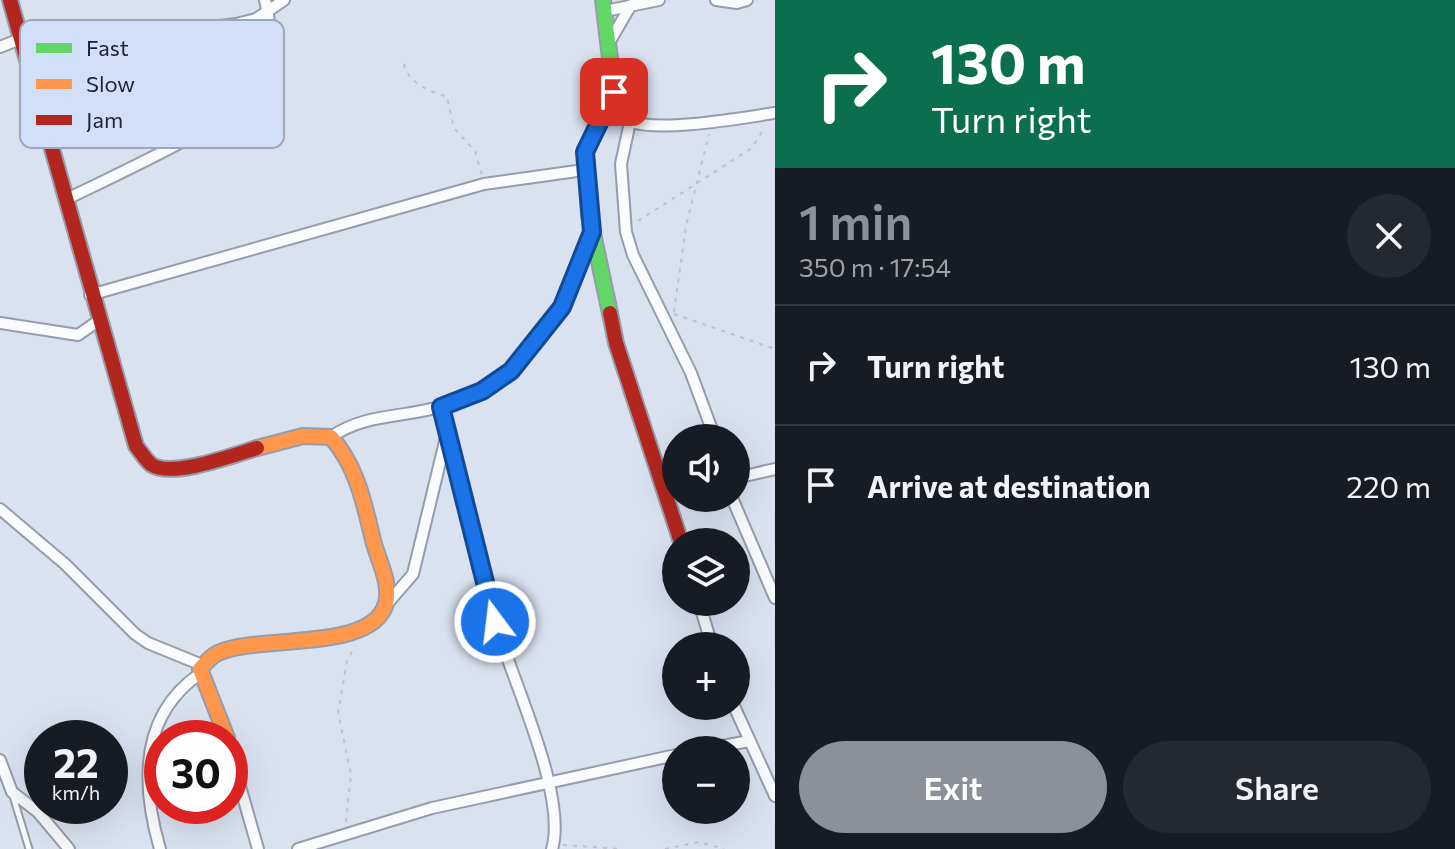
<!DOCTYPE html>
<html lang="en">
<head>
<meta charset="utf-8">
<style>
  body { margin:0; font-family:Commissioner,sans-serif; background:#242831; color:#f1f3f6; height:100vh; display:flex; flex-direction:column; font-size:30px; white-space:nowrap }
  * { box-sizing:border-box; margin:0 }
  p { font-size:26px; color:#9ea1a6 }
  .icon { flex:none; width:44px; height:44px; fill:none; stroke:currentColor; stroke-width:2; stroke-linecap:round; stroke-linejoin:round }
  .map { position:relative; flex:1; overflow:hidden }
  .drawer { display:flex; flex-direction:column; background:#171b24; width:680px }
  .drawer>* { flex:none }
  .banner { background:#0b6e4f; color:#fff; overflow:hidden }
  .controls { position:absolute; left:662px; top:424px; display:grid; gap:16px }
  .controls a { display:grid; place-items:center; width:88px; height:88px; border-radius:50%; background:#171b24; box-shadow:0 8px 32px #0002; font-size:40px }
  .speed { position:absolute; left:24px; top:720px; display:flex; gap:16px; font-size:40px; font-weight:700; text-align:center }
  .speed>* { display:grid; place-content:center; width:104px; height:104px; border-radius:50%; background:#171b24; box-shadow:0 8px 32px #0002; line-height:1 }
  .speed small { font-size:20px; font-weight:400 }
  .speed .limit { border:12px solid #d22; background:#fff; color:#111 }
  .pin { position:absolute; display:grid; place-items:center; width:68px; height:68px; color:#fff; margin:-34px; border-radius:16px; box-shadow:0 4px 12px #0006 }
  .me { position:absolute; width:88px; margin:-44px; rotate:345deg; stroke-linejoin:round; filter:drop-shadow(0 0 6px #0008) }
  .turn { display:flex; align-items:center; gap:28px; height:168px; padding:0 24px; font-size:36px }
  .turn .icon { width:104px; height:104px; stroke-width:2.5 }
  .turn b { display:block; font-size:56px; line-height:68px }
  .round { display:grid; place-items:center; flex:none; width:84px; height:84px; border-radius:42px; background:#242831 }
  .overview { display:flex; align-items:center; justify-content:space-between; height:136px; padding:0 24px }
  h1 { font-size:48px; font-weight:600; line-height:60px; color:#8c9099 }
  .action { display:flex; gap:16px; margin-top:auto; padding:16px 24px }
  .action a { flex:1; height:92px; border-radius:48px; background:#8c9099; color:#fff; font-size:32px; font-weight:600; line-height:92px; text-align:center }
  .action a+a { background:#242831; color:#f1f3f6 }
  ul { padding:0; list-style:none }
  li { display:flex; align-items:center; gap:24px; height:120px; padding:0 24px; border-top:2px solid #363941 }
  li div { flex:1 }
  li b { display:block; font-size:30px }
  li em { font-style:normal }
  main { display:flex; flex:1; min-height:0 }
  .map>svg:first-child { display:block }
  .lines { fill:none; stroke-linecap:round; stroke-linejoin:round }
  .lane-casing { stroke:#969daa; stroke-width:9 }
  .street-casing { stroke:#969daa; stroke-width:14 }
  .fast-casing { stroke:#969daa; stroke-width:18 }
  .slow-casing { stroke:#969daa; stroke-width:18 }
  .jam-casing { stroke:#969daa; stroke-width:18 }
  .path { stroke:#c0c3c9; stroke-width:2; stroke-dasharray:4 6; stroke-linecap:butt }
  .lane { stroke:#f9fbfd; stroke-width:5 }
  .street { stroke:#f9fbfd; stroke-width:10 }
  .fast { stroke:#63d668; stroke-width:14 }
  .slow { stroke:#ff974d; stroke-width:14 }
  .jam { stroke:#b3261e; stroke-width:14 }
  .route-casing { stroke:#114b97; stroke-width:20 }
  .route { stroke:#1a73e8; stroke-width:14 }
  .key { fill:#d2dff8; stroke:#9ba7bd; stroke-width:2 }
  .key-label { font-size:22px; fill:#1b2332 }
</style>
</head>
<body>
<main>
<div class="map">
<svg width="775" height="849" viewBox="0 0 775 849">
  <rect width="100%" height="100%" fill="#dae2f0"/>
  <g class="lines">
    <defs>
      <path id="lane" d="M13 796 29 849"/>
      <g id="street">
        <path d="M716 0 737 3 747 0"/>
        <path d="M605 11 659 0"/>
        <path d="M610 41 631 5"/>
        <path d="M0 47 20 39"/>
        <path d="M30 70 187 30 236 24 256 19 284 0"/>
        <path d="M611 104C616 110 621 118 629 121 660 133 741 118 775 113"/>
        <path d="M630 122 621 164 626 232 633 255 691 373 715 438"/>
        <path d="M67 199C107 179 243 118 264 85 277 66 270 21 265 0"/>
        <path d="M90 295 484 184 584 170"/>
        <path d="M0 323 78 335 98 321"/>
        <path d="M441 407C464 476 475 550 495 621 511 678 568 795 552 849"/>
        <path d="M331 437C365 413 404 418 443 406 524 383 567 308 592 232"/>
        <path d="M736 478 775 469"/>
        <path d="M732 498 775 598"/>
        <path d="M0 509 65 564 135 634 148 643 202 665"/>
        <path d="M699 602 712 646"/>
        <path d="M387 604 413 574 448 429"/>
        <path d="M734 706 775 796"/>
        <path d="M702 750 749 741"/>
        <path d="M230 751 258 849"/>
        <path d="M0 760 12 792 38 812 69 849"/>
        <path d="M160 849C141 784 139 715 201 673"/>
        <path d="M298 849 432 808 676 755"/>
      </g>
      <path id="fast" d="M603 0 614 92 585 152 589 215 610 313"/>
      <path id="slow" d="M227 738 200 669C206 663 211 656 218 653 259 634 373 653 386 603 391 585 379 561 374 544 364 504 358 468 331 437L303 436 257 448"/>
      <g id="jam">
        <path d="M10 0 136 446C141 452 146 461 152 465 172 478 234 455 257 448"/>
        <path d="M610 313 616 343 681 542"/>
      </g>
    </defs>
    <use href="#lane" class="lane-casing"/>
    <use href="#street" class="street-casing"/>
    <use href="#fast" class="fast-casing"/>
    <use href="#slow" class="slow-casing"/>
    <use href="#jam" class="jam-casing"/>
    <g class="path">
      <path d="M404 64C408 84 431 91 447 97L454 128 475 151 482 175"/>
      <path d="M638 221 752 148 765 127"/>
      <path d="M674 312 686 226 709 134"/>
      <path d="M674 314 775 349"/>
      <path d="M346 822 351 774 338 713 347 661 355 646"/>
      <path d="M563 845 621 849"/>
      <path d="M665 849 699 842 724 849"/>
    </g>
    <use href="#lane" class="lane"/>
    <use href="#street" class="street"/>
    <use href="#fast" class="fast"/>
    <use href="#slow" class="slow"/>
    <use href="#jam" class="jam"/>
  </g>
  <g class="lines">
    <defs>
      <path id="route" d="M495 622 441 407 482 391 511 371 562 307 592 232 585 152 614 92"/>
    </defs>
    <use href="#route" class="route-casing"/>
    <use href="#route" class="route"/>
  </g>
  <rect x="20" y="20" width="264" height="128" rx="12" class="key"/>
  <rect x="36" y="43" width="36" height="10" fill="#63d668"/>
  <rect x="36" y="79" width="36" height="10" fill="#ff974d"/>
  <rect x="36" y="115" width="36" height="10" fill="#b3261e"/>
  <g class="key-label">
    <text x="86" y="56">Fast</text>
    <text x="86" y="92">Slow</text>
    <text x="86" y="128">Jam</text>
  </g>
</svg>
<div class="controls">
<a><svg class="icon" aria-label="sound" viewBox="0 0 24 24"><path d="M4 9h4l5-4v14l-5-4H4zM17 9q2 3 0 6"/></svg></a>
<a><svg class="icon" aria-label="layers" viewBox="0 0 24 24"><path d="M12 4l9 5-9 5-9-5zM3 14l9 5 9-5"/></svg></a>
<a>+</a>
<a>−</a>
</div>
<div class="speed"><div>22<small>km/h</small></div><div class="limit">30</div></div>
<div class="pin" style="left:614px;top:92px;background:#d93025"><svg class="icon" aria-label="arrive" viewBox="0 0 24 24"><path d="M6 21V4h12l-3 4 3 4H6"/></svg></div>
<svg class="me" style="left:495px;top:622px" viewBox="-20 -20 40 40"><circle r="17" fill="#1a73e8" stroke="#fff" stroke-width="3"/><path d="M0-11L8 9 0 5-8 9z" fill="#fff"/></svg>
</div>
<section class="drawer">
<div class="banner">
<div class="turn"><svg class="icon" aria-label="right" viewBox="0 0 24 24"><path d="M7 20v-9h11M14 6l5 5-5 5"/></svg><div><b>130 m</b>Turn right</div></div>
</div>
<div class="overview"><div><h1>1 min</h1><p>350 m · 17:54</p></div><a class="round"><svg class="icon" aria-label="close" viewBox="0 0 24 24"><path d="M6 6l12 12M18 6L6 18"/></svg></a></div>
<ul>
<li><svg class="icon" aria-label="right" viewBox="0 0 24 24"><path d="M7 20v-9h11M14 6l5 5-5 5"/></svg><div><b>Turn right</b></div><em>130 m</em></li>
<li><svg class="icon" aria-label="arrive" viewBox="0 0 24 24"><path d="M6 21V4h12l-3 4 3 4H6"/></svg><div><b>Arrive at destination</b></div><em>220 m</em></li>
</ul>
<div class="action"><a>Exit</a><a>Share</a></div>
</section>
</main>
</body>
</html>
